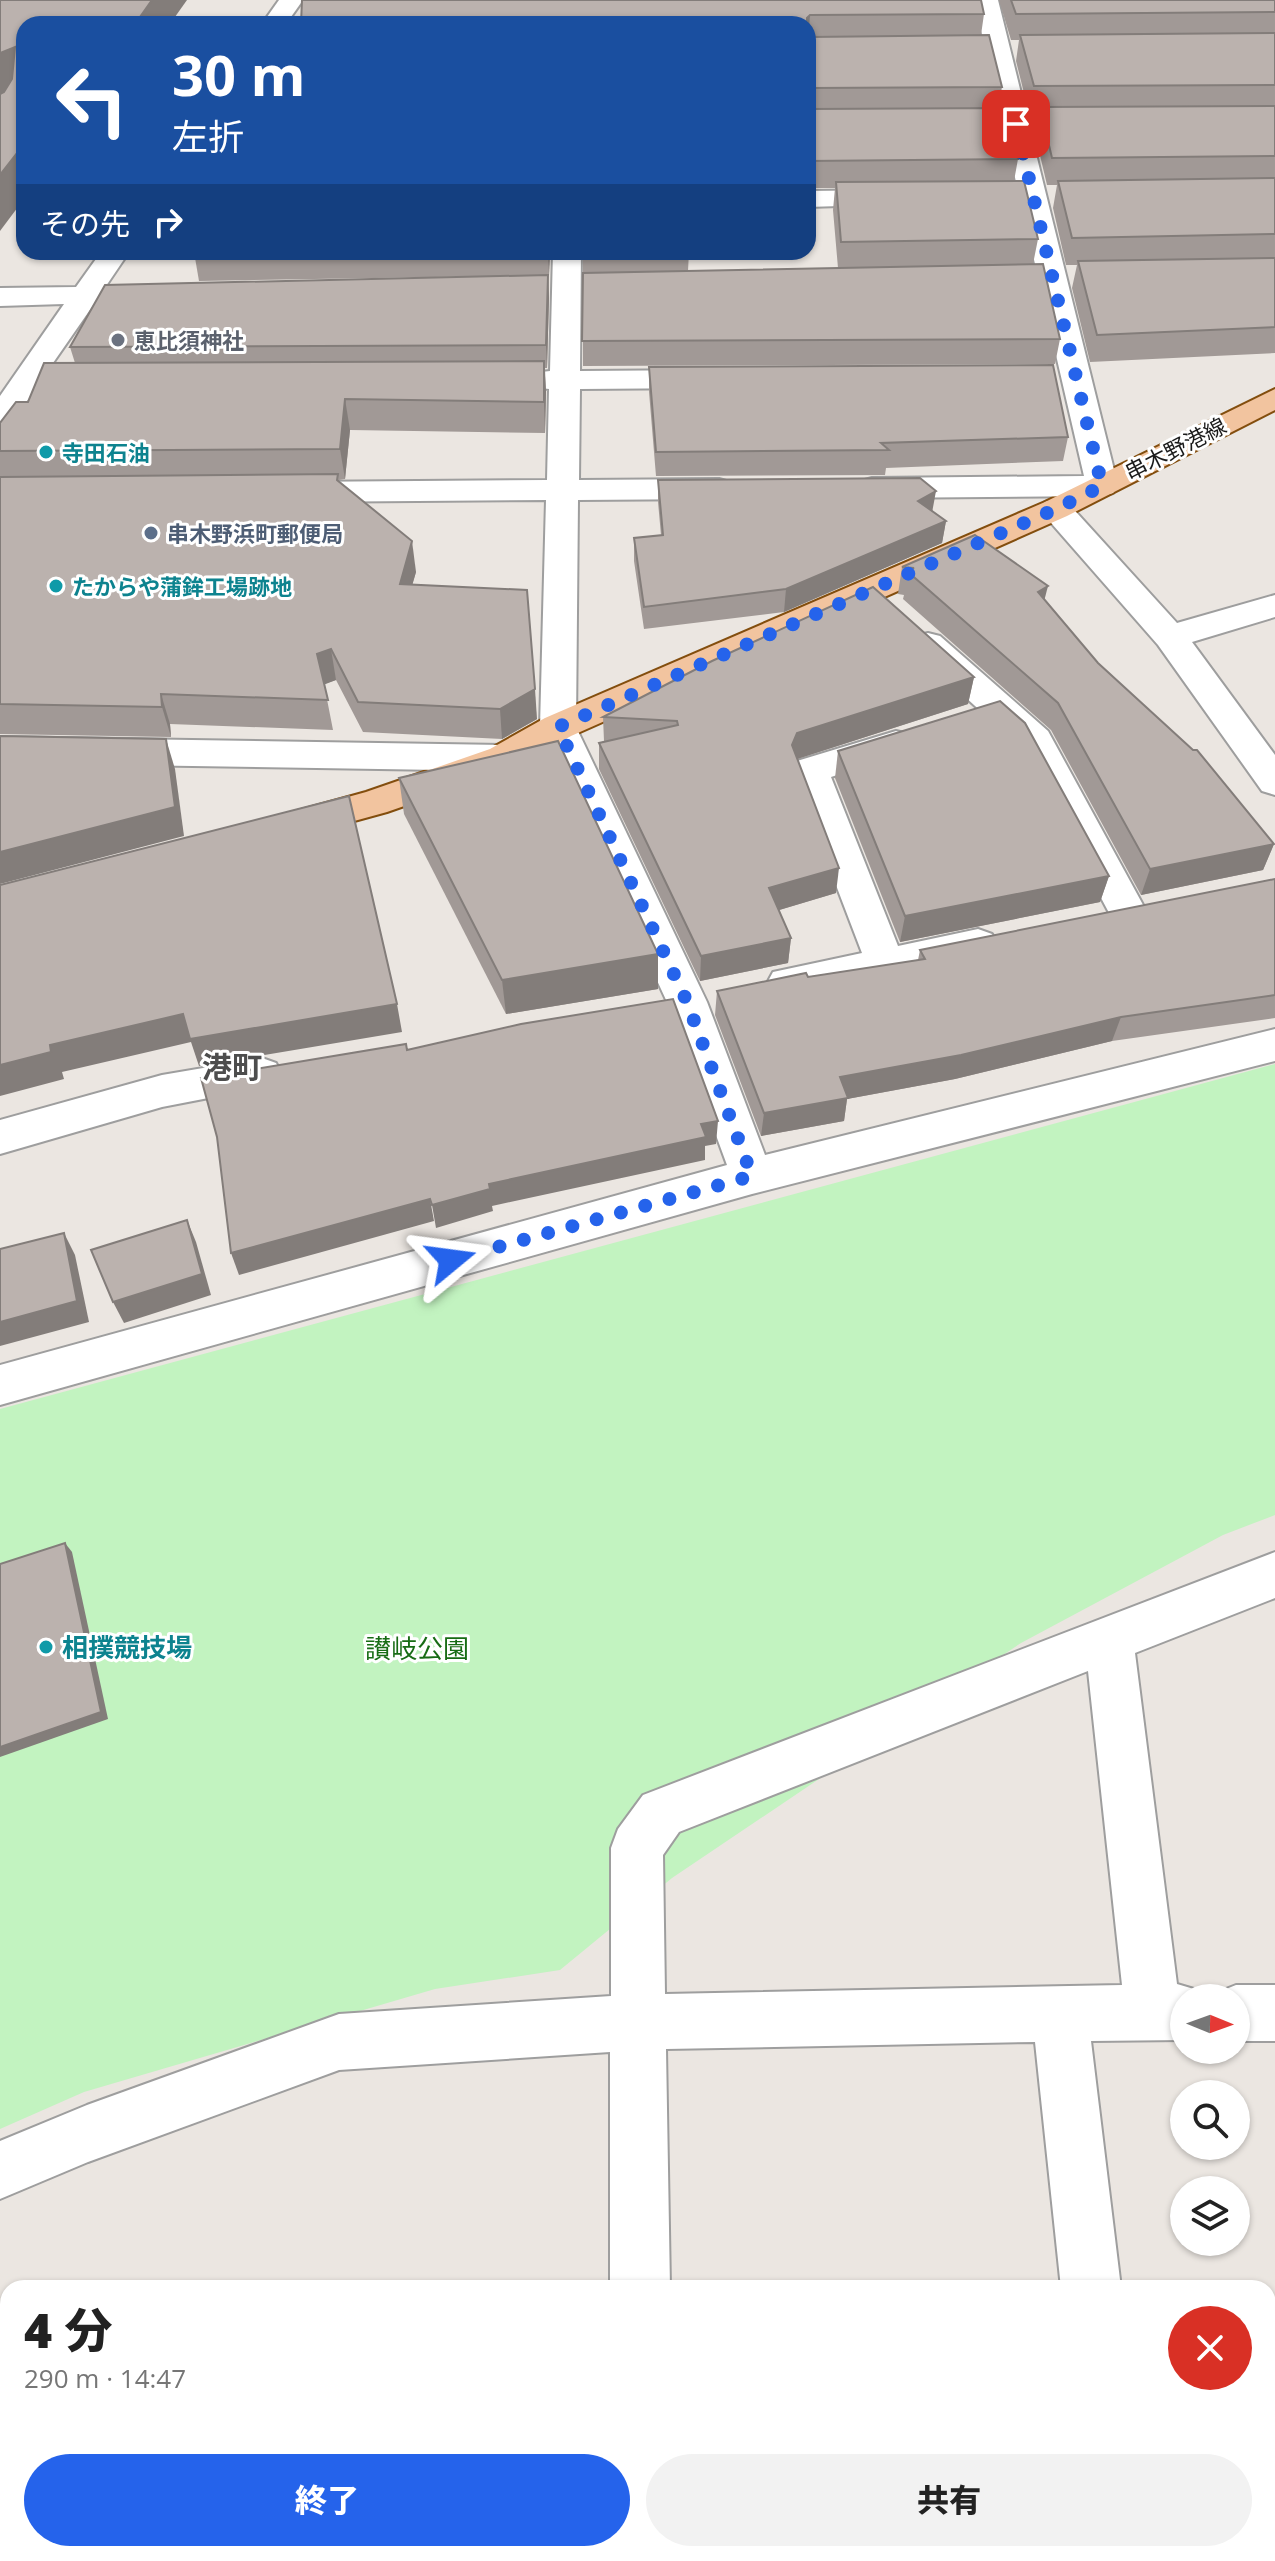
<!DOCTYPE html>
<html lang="ja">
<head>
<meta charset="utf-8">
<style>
  body { margin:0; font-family:"Open Sans","Noto Sans JP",sans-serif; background:#f2f2f2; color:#222; height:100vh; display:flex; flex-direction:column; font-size:30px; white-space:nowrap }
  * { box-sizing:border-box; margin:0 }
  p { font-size:26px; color:#767676 }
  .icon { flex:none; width:44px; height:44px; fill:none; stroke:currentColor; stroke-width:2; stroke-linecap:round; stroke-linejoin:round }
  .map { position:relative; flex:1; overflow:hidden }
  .sheet { position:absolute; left:0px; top:2280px; width:1276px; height:282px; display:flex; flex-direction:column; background:#fff; border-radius:24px 24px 0 0; box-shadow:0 2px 6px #0004 }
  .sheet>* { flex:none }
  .banner { position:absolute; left:16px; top:16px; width:800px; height:244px; border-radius:24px; box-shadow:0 2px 6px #0004; background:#1a4fa0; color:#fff; overflow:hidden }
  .needle { width:52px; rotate:91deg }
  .fabs { position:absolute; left:1170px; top:1984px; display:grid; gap:16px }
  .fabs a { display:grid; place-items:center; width:80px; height:80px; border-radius:50%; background:#fff; box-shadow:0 2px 6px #0004; font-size:40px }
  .pin { position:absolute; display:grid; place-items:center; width:68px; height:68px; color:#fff; margin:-34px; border-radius:16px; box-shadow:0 4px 12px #0006 }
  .me { position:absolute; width:88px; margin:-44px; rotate:74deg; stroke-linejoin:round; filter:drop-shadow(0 0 6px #0008) }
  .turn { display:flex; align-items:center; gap:28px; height:168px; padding:0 24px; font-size:36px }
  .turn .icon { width:104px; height:104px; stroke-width:2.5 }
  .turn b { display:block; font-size:56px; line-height:68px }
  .then { display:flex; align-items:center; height:76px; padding:0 24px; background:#0003; gap:16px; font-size:30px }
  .round { display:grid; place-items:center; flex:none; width:84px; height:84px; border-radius:42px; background:#f2f2f2 }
  .summary { display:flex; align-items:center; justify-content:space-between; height:136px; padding:0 24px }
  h1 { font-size:48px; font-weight:800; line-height:60px }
  .button { display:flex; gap:16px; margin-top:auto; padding:16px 24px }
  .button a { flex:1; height:92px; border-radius:48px; background:#2563eb; color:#fff; font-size:32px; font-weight:800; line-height:92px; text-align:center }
  .button a+a { background:#f2f2f2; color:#222 }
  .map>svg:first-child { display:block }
  .park { fill:#c2f3c0 }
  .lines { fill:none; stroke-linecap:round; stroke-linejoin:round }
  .minor-casing { stroke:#9e9e9e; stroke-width:4 }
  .major-casing { stroke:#834e0e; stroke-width:4 }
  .minor { fill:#fff; fill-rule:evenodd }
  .major { fill:#f2c49f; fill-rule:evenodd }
  .wall { fill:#a19996 }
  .shaded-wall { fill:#837d7a }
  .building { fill:#bbb2ae; stroke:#837d7a; stroke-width:2 }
  .route { stroke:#2563eb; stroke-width:14; stroke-dasharray:0 25.2 }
  .worship-dot { fill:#6b7280; stroke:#fff; stroke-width:3 }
  .culture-dot { fill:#0f9aa8; stroke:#fff; stroke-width:3 }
  .service-dot { fill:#5c6f8a; stroke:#fff; stroke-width:3 }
  .labels { text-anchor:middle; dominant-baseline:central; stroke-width:6; stroke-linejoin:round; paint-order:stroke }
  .far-worship-label { font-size:22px; font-weight:bold; fill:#5b616d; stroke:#fff; text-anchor:start }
  .far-street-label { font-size:22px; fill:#1a1a1a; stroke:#fff }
  .far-culture-label { font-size:22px; font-weight:bold; fill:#0d838f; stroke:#fff; text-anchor:start }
  .far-service-label { font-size:22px; font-weight:bold; fill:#4e5e75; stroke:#fff; text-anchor:start }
  .culture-label { font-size:26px; font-weight:bold; fill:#0d838f; stroke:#fff; text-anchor:start }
  .park-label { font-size:26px; fill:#186c15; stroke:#fff }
  .quarter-label { font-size:30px; font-weight:bold; fill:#4d4d4d; stroke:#fff }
</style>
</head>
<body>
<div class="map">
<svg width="1275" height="2561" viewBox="0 0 1275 2561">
  <rect width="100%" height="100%" fill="#ebe6e1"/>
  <path class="park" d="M1275 1064V1515L1223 1535 1021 1643 672 1878 560 1970 435 1989 84 2092 0 2129V1409Z"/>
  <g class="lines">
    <defs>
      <g id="minor">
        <path d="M279 0H303L286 24H262Z"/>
        <path d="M974 0H998L1118 486 1113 493 1102 496 872 498 861 495 856 488 861 481 872 478 1084 476Z"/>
        <path d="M893 190 903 192 907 198 903 204 808 207V191Z"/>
        <path d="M101 252H129L106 286 171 288 175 294 171 300 161 303 94 304 46 373 105 376 109 382 105 388 34 391 11 425 0 427V396L64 304 0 306V288L76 287Z"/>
        <path d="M553 252H581L580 371 710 370 721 373 725 379 721 385 710 388 580 389 579 480 719 479 730 482 735 489 730 496 719 499 578 500 576 727 707 1002 765 1155 1275 1029V1061L752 1194 0 1405V1365L727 1165 667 1002 540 727 546 500 292 502 281 499 276 492 281 485 292 482 547 480 549 389 524 386 520 380 524 374 550 371Z"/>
        <path d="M1056 499 1067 502 1177 623 1275 595V617L1192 642 1275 755V795L1262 791 1158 645 1045 516 1040 509 1045 502Z"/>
        <path d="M928 633 940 636 1048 731 1148 914 1143 924 1129 928 1115 924 1021 748 916 652 911 644 916 636Z"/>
        <path d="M896 731 909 734 914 743 909 752 831 777 898 946 978 929 992 934 997 944 992 954 978 959 787 998 773 994 767 983 773 972 862 953 792 770 797 761Z"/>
        <path d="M0 737 503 745 516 749 521 758 516 767 503 771 0 763Z"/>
        <path d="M262 1058 276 1063 282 1074 276 1085 162 1107 0 1154V1120L162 1075Z"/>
        <path d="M1275 1552V1598L1135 1653 1177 1984 1204 1992 1206 1998H1184V2040L1091 2041 1121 2288H1061L1035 2042 666 2049 670 2288H610V2052L339 2070 88 2162 0 2199V2141L87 2105 339 2014 611 1996V1848L618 1829 643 1795ZM1088 1671 1122 1985 665 1994 663 1855 679 1832Z"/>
        <path d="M1236 1985H1275V2041H1236V1998H1215L1216 1993Z"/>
        <rect x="610" y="2554" width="64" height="7"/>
        <path d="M1090 2554H1154L1155 2561H1091Z"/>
      </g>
      <path id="major" d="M1275 389V410L1067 516 571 736 516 767 387 812 296 837 283 833 278 824 283 815 366 792 490 749 545 718 1045 502Z"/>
    </defs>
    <use href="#minor" class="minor-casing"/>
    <use href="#major" class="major-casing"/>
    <use href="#minor" class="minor"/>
    <use href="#major" class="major"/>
  </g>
  <g class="wall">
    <path d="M302 0 984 14 981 35 1002 87 998 108 1018 159 1014 181 1038 239 1033 264 1060 339 1055 364 583 366V252H689L688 271 838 268 833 210 835 188H808V24Z"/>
    <path d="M999 0H1275V353L1090 362 1072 288 1077 265H1066L1053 208 1057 185H1047L1035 134 1039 113H1029L1016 61 1019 40H1011Z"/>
    <path d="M194 252H550L549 275 199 281Z"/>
    <path d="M548 275 549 298 547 368H545L546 392 545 433 350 430 345 479 339 480V482L416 572 412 585 537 719 502 739 363 732 336 680 324 684 333 730 170 724 171 737 0 734V423L28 402 75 363 70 347Z"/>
    <path d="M649 367 1068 437 1063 461 886 468 885 475 656 476 649 392Z"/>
    <path d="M658 480 932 511 946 521 942 543 784 612 644 629 634 561V538L661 535 658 502Z"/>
    <path d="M975 535 1045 600 1098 663 1274 844 1263 870 1141 895 1051 730 903 599 904 595 898 594 902 567Z"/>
    <path d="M974 677 968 704 797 759 836 893 779 910 791 938 788 963 700 981 599 769V743L604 741 603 717Z"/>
    <path d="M838 751 1109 876 1100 902 900 942 835 778Z"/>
    <path d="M399 778 658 954V989L506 1014 404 814Z"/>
    <path d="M1275 879V1018L1112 1041 955 1079 847 1099 844 1121 761 1136 715 1015 717 991 918 960 920 950Z"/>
  </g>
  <g class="shaded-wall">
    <path d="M152 0H187L170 24H135Z"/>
    <path d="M810 15 808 41 807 18Z"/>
    <path d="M15 47 24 80 0 110V53Z"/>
    <path d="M810 88 808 114V90Z"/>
    <path d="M24 144V199L0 231V175Z"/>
    <path d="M548 252H550L549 275Z"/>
    <path d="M548 275 549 298 547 368 546 345Z"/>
    <path d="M544 361 546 392 545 433 544 402Z"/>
    <path d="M345 399 350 430 345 479 340 449Z"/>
    <path d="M936 491 932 513 918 501Z"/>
    <path d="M946 521 942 543 784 612 786 589Z"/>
    <path d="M412 541 416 572 404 614 400 584Z"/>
    <path d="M1048 586 1041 613 1038 592Z"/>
    <path d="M331 649 336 680 323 685 317 654Z"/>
    <path d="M974 677 968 704 794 760 792 745 797 733Z"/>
    <path d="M535 689 537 719 502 739 500 709Z"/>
    <path d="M161 694 170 724 171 737 162 707Z"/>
    <path d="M166 739 175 769 184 836 0 884V852Z"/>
    <path d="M1274 844 1263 870 1141 895 1150 869Z"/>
    <path d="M839 868 836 893 766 914 769 888Z"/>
    <path d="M1109 876 1100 902 900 942 905 916Z"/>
    <path d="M791 938 788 963 700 981 701 956Z"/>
    <path d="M658 954V989L506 1014 502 980Z"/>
    <path d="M397 1004 402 1032 199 1066 191 1042 62 1072 64 1079 0 1096V1065L50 1045 183 1014Z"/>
    <path d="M1121 1017 1112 1041 955 1079 847 1099 844 1121 761 1136 764 1113 840 1077Z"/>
    <path d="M718 1121 716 1144 705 1146V1160L492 1206 493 1211 436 1228 432 1205 489 1184 701 1124Z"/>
    <path d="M430 1199 434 1221 239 1275 231 1253Z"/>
    <path d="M187 1220 196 1242 211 1295 124 1323 113 1302Z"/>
    <path d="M64 1233 75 1255 89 1322 0 1346V1322Z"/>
    <path d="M65 1543 72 1552 108 1719 0 1757V1747Z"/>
  </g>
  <g class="building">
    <path d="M0 0H152L135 24H24V144L0 175V94L4 92 12 79 15 47 0 53Z"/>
    <path d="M302 0H981L984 14 810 15 807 18V24H301Z"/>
    <path d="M1011 0H1275V12L1016 14Z"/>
    <path d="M1275 33V85L1034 86 1020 35Z"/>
    <path d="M808 35 810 37 989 35 1002 87 810 88 808 90Z"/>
    <path d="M1275 106V156L1052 158 1040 107Z"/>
    <path d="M808 107 810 109 1006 108 1018 159 808 161Z"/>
    <path d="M1275 178V234L1072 238 1058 181Z"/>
    <path d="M1024 181 1038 239 841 242 836 182Z"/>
    <path d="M194 252H329L193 254Z"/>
    <path d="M1275 258V327L1097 335 1078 261Z"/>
    <path d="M1043 264 1060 339 582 341 583 273Z"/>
    <path d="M548 275 546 345 70 347 105 285Z"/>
    <path d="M544 361V402L345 399 340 449 0 451V423L16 402H28L44 363Z"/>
    <path d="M1053 365 1068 437 881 443 889 450 656 452 649 367Z"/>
    <path d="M338 474 337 480 412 541 400 584 527 590 535 689 500 709 358 702 331 649 317 654 328 700 161 694 162 707 0 704V477Z"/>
    <path d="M920 478 936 491 918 501 946 521 786 589 644 607 634 538 663 535 658 480Z"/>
    <path d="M975 535 1048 586 1038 592 1098 663 1193 750H1197L1274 844 1150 869 1058 703 907 571 914 568 902 567Z"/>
    <path d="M873 587 974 677 797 733 792 745 839 868 769 888 791 938 701 956 599 743 678 725 677 721 603 717 712 661Z"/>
    <path d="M1000 701 1025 723 1109 876 905 916 838 751Z"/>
    <path d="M0 736 166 739 175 807 0 852Z"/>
    <path d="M558 741 658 954 502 980 399 778Z"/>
    <path d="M349 796 397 1004 190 1039 183 1014 50 1045 51 1052 0 1065V885Z"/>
    <path d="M1275 879V995L1121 1017 961 1055 840 1077 848 1098 764 1113 717 991 806 973 808 977 925 959 920 950Z"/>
    <path d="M673 999 718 1121 701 1124 706 1137 489 1184 490 1189 432 1205 430 1199 231 1253 217 1137 201 1078 406 1044 407 1050 521 1024Z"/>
    <path d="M187 1220 202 1274 113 1302 91 1250Z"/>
    <path d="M64 1233 77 1301 0 1322V1249Z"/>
    <path d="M65 1543 101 1712 0 1747V1564Z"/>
  </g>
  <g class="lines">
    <path class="route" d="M451 1260 752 1176 687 1002 558 727 1056 509 1102 486 1016 124"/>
  </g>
  <circle class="worship-dot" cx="118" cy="340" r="8"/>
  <g class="culture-dot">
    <circle cx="46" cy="452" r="8"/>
    <circle cx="56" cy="586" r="8"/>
    <circle cx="46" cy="1647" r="8"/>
  </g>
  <circle class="service-dot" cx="151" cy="533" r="8"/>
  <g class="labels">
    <g class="far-worship-label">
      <text x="134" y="340">恵比須神社</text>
    </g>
    <g class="far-street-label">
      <text transform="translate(1175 448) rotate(-27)">串木野港線</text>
    </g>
    <g class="far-culture-label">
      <text x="62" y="452">寺田石油</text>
      <text x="72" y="586">たからや蒲鉾工場跡地</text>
    </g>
    <g class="far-service-label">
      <text x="167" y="533">串木野浜町郵便局</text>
    </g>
    <g class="culture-label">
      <text x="62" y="1647">相撲競技場</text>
    </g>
    <g class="park-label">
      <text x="417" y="1648">讃岐公園</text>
    </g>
    <g class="quarter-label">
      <text x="232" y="1066">港町</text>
    </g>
  </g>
</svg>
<div class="fabs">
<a><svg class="needle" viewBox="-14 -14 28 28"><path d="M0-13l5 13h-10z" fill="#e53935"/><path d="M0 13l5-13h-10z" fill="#767676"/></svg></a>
<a><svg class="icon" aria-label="search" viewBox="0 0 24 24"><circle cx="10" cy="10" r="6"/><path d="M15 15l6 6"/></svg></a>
<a><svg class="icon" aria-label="layers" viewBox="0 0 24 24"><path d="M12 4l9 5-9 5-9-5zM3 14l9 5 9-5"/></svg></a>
</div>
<div class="pin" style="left:1016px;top:124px;background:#d93025"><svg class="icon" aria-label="arrive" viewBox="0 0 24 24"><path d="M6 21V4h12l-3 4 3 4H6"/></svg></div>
<svg class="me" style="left:451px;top:1260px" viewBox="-20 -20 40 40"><path d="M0-17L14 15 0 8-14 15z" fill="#2563eb" stroke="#fff" stroke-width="4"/></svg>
<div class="banner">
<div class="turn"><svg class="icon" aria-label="left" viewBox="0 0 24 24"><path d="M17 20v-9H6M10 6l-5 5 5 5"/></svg><div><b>30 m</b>左折</div></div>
<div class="then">その先<svg class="icon" aria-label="right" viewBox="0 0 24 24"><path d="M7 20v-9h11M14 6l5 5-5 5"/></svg></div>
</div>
<section class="sheet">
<div class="summary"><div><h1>4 分</h1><p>290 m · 14:47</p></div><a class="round" style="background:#d93025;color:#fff"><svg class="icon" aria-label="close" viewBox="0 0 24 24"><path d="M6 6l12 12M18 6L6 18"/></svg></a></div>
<div class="button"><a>終了</a><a>共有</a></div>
</section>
</div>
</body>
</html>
